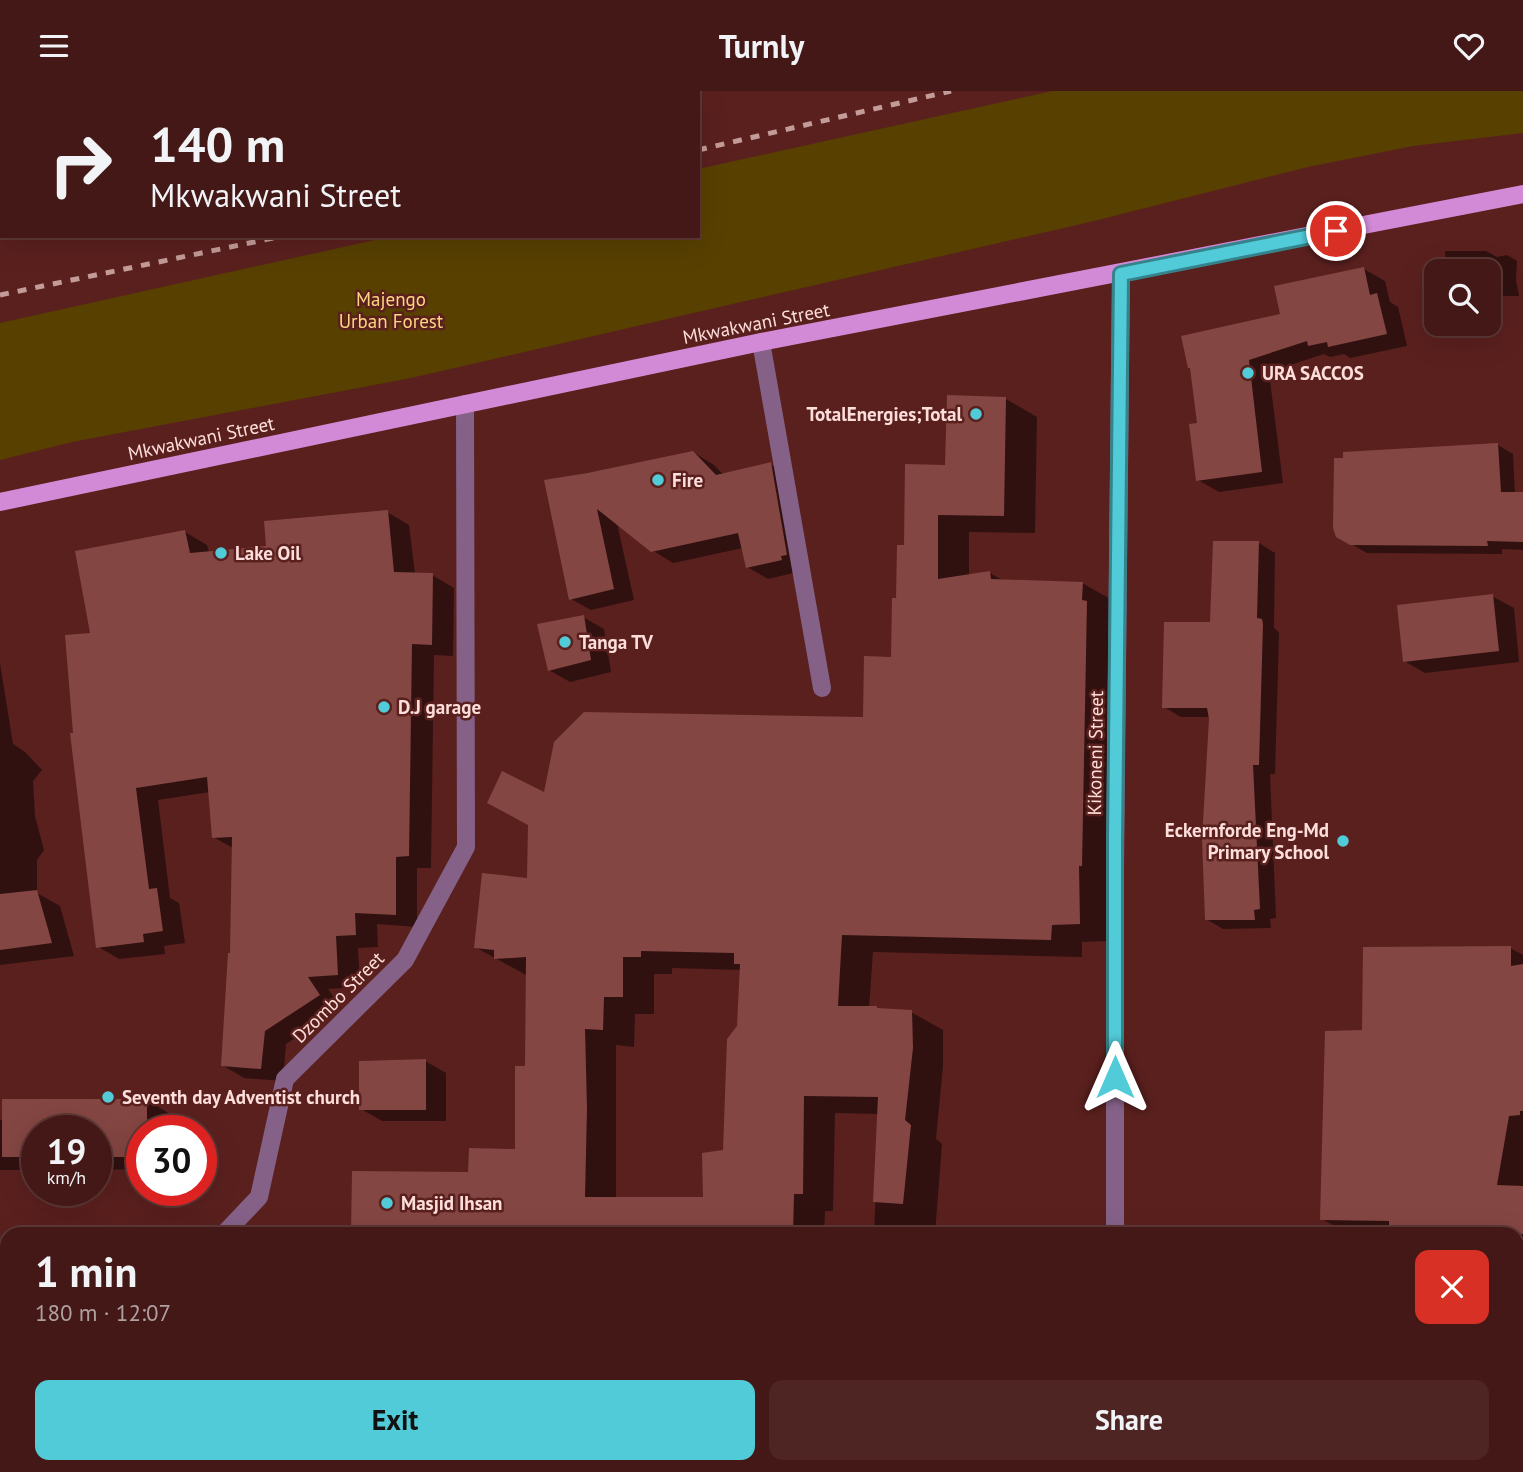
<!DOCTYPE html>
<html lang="en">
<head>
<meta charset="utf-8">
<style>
  body { margin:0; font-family:"PT Sans",sans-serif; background:#4e2523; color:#f1f3f6; height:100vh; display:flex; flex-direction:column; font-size:26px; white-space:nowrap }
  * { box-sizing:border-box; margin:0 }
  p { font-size:23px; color:#afa0a1 }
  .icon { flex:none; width:38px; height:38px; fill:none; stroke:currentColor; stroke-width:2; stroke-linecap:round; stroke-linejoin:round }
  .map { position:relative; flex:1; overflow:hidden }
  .panel { position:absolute; left:0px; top:1136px; width:1524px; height:247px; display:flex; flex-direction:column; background:#441816; border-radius:21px 21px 0 0; box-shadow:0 7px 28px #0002,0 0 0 2px #5c3735 }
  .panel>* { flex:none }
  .hud { position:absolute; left:0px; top:0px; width:700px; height:147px; box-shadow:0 7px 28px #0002,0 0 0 2px #5c3735; background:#441816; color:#f1f3f6; overflow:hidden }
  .fabs { position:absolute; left:1424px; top:168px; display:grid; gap:14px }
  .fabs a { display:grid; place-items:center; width:77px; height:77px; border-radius:14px; background:#441816; box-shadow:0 7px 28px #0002,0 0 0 2px #5c3735; font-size:35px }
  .speed { position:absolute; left:21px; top:1024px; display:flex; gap:14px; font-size:35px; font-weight:700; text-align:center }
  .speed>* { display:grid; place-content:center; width:91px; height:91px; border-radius:50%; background:#441816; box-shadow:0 7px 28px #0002,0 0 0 2px #5c3735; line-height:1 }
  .speed small { font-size:18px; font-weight:400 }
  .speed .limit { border:10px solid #d22; background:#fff; color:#111 }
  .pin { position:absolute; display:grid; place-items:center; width:60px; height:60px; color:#fff; margin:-30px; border:4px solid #fff; border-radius:50%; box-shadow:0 2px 7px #0007 }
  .me { position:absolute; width:77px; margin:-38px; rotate:0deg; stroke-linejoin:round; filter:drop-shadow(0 0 5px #0008) }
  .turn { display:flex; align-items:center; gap:24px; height:147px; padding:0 35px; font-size:32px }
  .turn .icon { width:91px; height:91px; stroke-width:2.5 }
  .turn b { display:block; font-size:49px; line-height:60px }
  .round { display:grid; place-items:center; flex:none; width:74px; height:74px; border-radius:14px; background:#4e2523 }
  .head { display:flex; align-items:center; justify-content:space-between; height:119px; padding:0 35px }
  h1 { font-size:42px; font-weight:700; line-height:52px }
  .action { display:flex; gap:14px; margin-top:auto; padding:14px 35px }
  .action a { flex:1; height:80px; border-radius:14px; background:#52cbd8; color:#111; font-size:28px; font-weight:700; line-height:80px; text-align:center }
  .action a+a { background:#4e2523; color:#f1f3f6 }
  header { display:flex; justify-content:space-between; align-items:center; height:91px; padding:0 35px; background:#441816; font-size:32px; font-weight:700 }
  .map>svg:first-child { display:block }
  .green { fill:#584001 }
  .shadow { fill:#0007; fill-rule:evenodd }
  .building { fill:#844642; fill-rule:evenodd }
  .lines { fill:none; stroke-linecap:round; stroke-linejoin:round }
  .path { stroke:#996967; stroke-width:4.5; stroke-dasharray:3.5 3.5; stroke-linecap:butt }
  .lane { stroke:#856187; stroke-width:18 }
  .street { stroke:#856187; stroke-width:18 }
  .primary { stroke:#d28ad7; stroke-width:18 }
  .rail { stroke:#c39b98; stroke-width:5; stroke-dasharray:9 9; stroke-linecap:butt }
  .route-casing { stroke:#35848c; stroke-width:18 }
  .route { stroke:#52cbd8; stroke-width:12 }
  .poi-dot { fill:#52cbd8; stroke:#5a201e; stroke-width:2.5 }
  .labels { text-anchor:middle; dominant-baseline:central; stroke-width:5; stroke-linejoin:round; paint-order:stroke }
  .park-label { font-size:19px; fill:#fed682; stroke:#5a201e }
  .street-label { font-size:19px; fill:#fddedb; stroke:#5a201e }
  .poi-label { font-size:19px; font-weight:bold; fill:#fddedb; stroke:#5a201e; text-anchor:start }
</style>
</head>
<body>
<header><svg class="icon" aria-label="menu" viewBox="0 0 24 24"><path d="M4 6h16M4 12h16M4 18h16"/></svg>Turnly<svg class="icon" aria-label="heart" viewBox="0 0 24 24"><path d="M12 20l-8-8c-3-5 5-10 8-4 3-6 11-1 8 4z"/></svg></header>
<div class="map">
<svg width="1523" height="1381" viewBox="0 0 1523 1381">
  <rect width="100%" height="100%" fill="#5a201e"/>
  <path class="green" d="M1052 0H1523V42L1413 55 1308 76 1094 130 411 287 72 351 0 369V232L393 145H698V78Z"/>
  <g class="shadow">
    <path d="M1445 160H1486L1497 166 1507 164 1517 170 1516 189 1519 205H1489V180H1446Z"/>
    <path d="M1364 178 1385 190 1390 211 1398 216 1407 255 1350 267 1344 263 1330 266 1324 263 1269 281 1283 392 1219 401 1198 389 1199 333 1282 225Z"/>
    <path d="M1006 308 1037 326 1035 442 969 441V485L990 482 1004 490 1082 492 1114 510 1110 850 1082 851V866L873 861 869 917 911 921 943 939V975L936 1048 942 1053 935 1143H874L879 1023 835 1022 833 1120H825L824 1143H353L517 1060 527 977 528 885 475 856 528 789 545 703 865 628 892 567 906 456 947 376ZM672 877 741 879 739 936 725 1061 705 1108H616V954L634 956 635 923H654V883H672Z"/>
    <path d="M1498 354 1513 363 1515 403H1523V459L1502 458V463L1367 462 1337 445Z"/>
    <path d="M693 361 714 374 724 384 770 373 791 385 802 480 768 488 747 476 743 457 673 472 652 459 617 432 634 509 591 519 571 508 546 390Z"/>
    <path d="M387 421 409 434 415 483 432 484 454 497 453 565 434 564 431 777H417V836L377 833 378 856 358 857 360 896 328 898 341 917 286 953 283 990 244 987 222 974 232 864 233 757 213 746 210 701 158 709 170 807 179 812 185 852 164 855 165 863 119 868 97 855 75 644 92 544 185 441 207 454 209 462 268 457Z"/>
    <path d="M1259 452 1275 462 1274 537 1278 540 1279 543 1275 683H1270L1276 827 1270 828 1271 837 1223 838 1206 828 1210 626H1181L1164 616Z"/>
    <path d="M1492 505 1514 517 1519 571 1425 582 1404 570Z"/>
    <path d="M583 526 604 538 611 581 570 591 549 579Z"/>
    <path d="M0 572 13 653 25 661 42 679 33 690 35 725 44 759 37 769V802L60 815 74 865 0 874Z"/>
    <path d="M1510 857 1523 864V1281H1517V1143L1345 1141 1322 1128 1364 941Z"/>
    <path d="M425 970 446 982V1030H382L361 1018Z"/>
    <path d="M147 1009 170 1023V1040H142V1078L96 1079V1040H37V1079H0V1029Z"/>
    <path d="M1193 1138 1237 1140 1243 1143H1193Z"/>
    <path d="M1517 1347H1523V1381H1410V1376H1517Z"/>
    <rect x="150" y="1376" width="86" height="5"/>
    <rect x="281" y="1376" width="154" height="5"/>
    <rect x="615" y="1376" width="218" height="5"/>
    <rect x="866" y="1376" width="221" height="5"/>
    <rect x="1189" y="1376" width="64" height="5"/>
    <path d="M1346 1376H1386V1381L1354 1380Z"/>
  </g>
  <g class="building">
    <path d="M1364 176 1370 204 1377 202 1387 243 1328 256 1327 251 1308 255 1307 250 1249 269 1262 381 1196 390 1189 333 1197 332 1190 277H1188L1181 245 1280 223 1274 195Z"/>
    <path d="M947 304 1006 306 1004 425 938 424V488L990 480 991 488 1083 491 1082 509 1087 510 1082 775H1079L1080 833 1052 834 1051 849 842 844 838 915H877V917L912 919 913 957 905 1029 911 1034 903 1113 873 1111 878 1006 804 1005 803 1103H794L793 1143H351L352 1080 468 1081 469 1057 515 1058V975H525L526 866 494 868V859L474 857 482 782 527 787 528 734 487 712 502 680 544 701 554 651 584 621 863 626 864 565 891 566 892 507H896L897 454H904L905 373 945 374ZM641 860 734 862V873H740L737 935 727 948 723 1059 702 1062 703 1106H585L587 1017 585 938 603 939 604 906H623V866H641Z"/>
    <path d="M1498 352 1501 401H1523V451L1487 450 1488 455 1350 454 1336 446 1333 437 1334 367H1343V361Z"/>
    <path d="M693 360 716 384 771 371 787 464 781 465 782 469 746 477 738 442 651 461 597 418 614 498 569 509 544 389 587 382Z"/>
    <path d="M388 419 394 481 433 482 432 554 412 553 409 765 396 766V824L355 822 356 844 336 845 338 884 308 886 320 904 265 940 261 978 221 975 228 862H230L232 746 212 747 207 686 136 697 149 798 157 797 163 840 143 843 144 851 96 857 70 642H73L65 544 90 542 75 460 185 439 190 462 266 455 264 430Z"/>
    <path d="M1213 450H1259L1257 527 1262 528 1263 533 1259 674H1253L1260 818 1254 819 1255 829H1205L1202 748 1209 628 1207 617H1162L1164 531H1210Z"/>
    <path d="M1493 503 1499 560 1403 571 1397 514Z"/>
    <path d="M584 524 591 569 548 580 537 533Z"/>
    <path d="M37 799 52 852 0 859V803Z"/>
    <path d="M1511 855V875L1523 873V1020H1520V1024L1509 1025 1497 1094 1523 1095V1143H1493V1138H1425V1135L1389 1134V1130L1320 1129 1325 940 1362 939 1363 856Z"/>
    <path d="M426 968V1019H359V970Z"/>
    <path d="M2 1008H147V1040H142V1066H96V1040H37V1066H2Z"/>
  </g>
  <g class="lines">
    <path class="path" d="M0 1214 7 1212"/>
    <path class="lane" d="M761 251 822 597"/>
    <g class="street">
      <path d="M224 1143 259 1106 285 988 405 869 466 756 465 313"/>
      <path d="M1115 1143V777L1121 183"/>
      <path d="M1116 1376V1381"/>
      <path d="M67 1381 68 1376"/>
    </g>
    <path class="primary" d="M0 411 761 251 1523 103"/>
    <g class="rail">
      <path d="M698 59 951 0"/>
      <path d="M0 204 283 145"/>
    </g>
  </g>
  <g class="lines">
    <defs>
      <path id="route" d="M1115 986V750L1121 183 1336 140"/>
    </defs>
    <use href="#route" class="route-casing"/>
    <use href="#route" class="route"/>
  </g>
  <g class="poi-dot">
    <circle cx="1248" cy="282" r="7"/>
    <circle cx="976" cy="323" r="7"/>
    <circle cx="658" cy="389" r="7"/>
    <circle cx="221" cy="462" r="7"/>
    <circle cx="565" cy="551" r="7"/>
    <circle cx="384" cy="616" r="7"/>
    <circle cx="1343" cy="750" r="7"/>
    <circle cx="108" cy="1006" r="7"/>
    <circle cx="387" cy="1112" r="7"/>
  </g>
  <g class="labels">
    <g class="park-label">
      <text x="391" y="208">Majengo<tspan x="391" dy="22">Urban Forest</tspan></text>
    </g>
    <g class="street-label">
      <text transform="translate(756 232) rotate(-11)">Mkwakwani Street</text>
      <text transform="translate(201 347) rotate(-12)">Mkwakwani Street</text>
      <text transform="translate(1095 662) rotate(-89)">Kikoneni Street</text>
      <text transform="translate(338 906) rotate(-45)">Dzombo Street</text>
    </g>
    <g class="poi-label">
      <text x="1262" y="282">URA SACCOS</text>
      <text x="962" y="323" text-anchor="end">TotalEnergies;Total</text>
      <text x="672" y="389">Fire</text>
      <text x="235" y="462">Lake Oil</text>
      <text x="579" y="551">Tanga TV</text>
      <text x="398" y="616">D.J garage</text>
      <text x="1329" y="739" text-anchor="end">Eckernforde Eng-Md<tspan x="1329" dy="22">Primary School</tspan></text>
      <text x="122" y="1006">Seventh day Adventist church</text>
      <text x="401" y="1112">Masjid Ihsan</text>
    </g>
  </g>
</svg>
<div class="fabs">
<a><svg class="icon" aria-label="search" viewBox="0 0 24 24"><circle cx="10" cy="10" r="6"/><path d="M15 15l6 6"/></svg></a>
</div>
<div class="speed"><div>19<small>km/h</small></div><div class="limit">30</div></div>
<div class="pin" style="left:1336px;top:140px;background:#d93025"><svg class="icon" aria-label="arrive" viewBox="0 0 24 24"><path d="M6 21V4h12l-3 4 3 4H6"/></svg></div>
<svg class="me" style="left:1115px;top:986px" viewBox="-20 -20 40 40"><path d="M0-17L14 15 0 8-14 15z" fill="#52cbd8" stroke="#fff" stroke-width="4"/></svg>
<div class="hud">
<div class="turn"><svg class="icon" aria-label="right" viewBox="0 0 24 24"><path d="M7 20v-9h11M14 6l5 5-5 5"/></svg><div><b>140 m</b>Mkwakwani Street</div></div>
</div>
<section class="panel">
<div class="head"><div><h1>1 min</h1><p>180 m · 12:07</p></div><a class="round" style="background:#d93025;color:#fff"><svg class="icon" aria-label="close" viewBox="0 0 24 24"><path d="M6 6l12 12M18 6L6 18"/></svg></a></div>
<div class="action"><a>Exit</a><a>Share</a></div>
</section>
</div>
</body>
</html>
